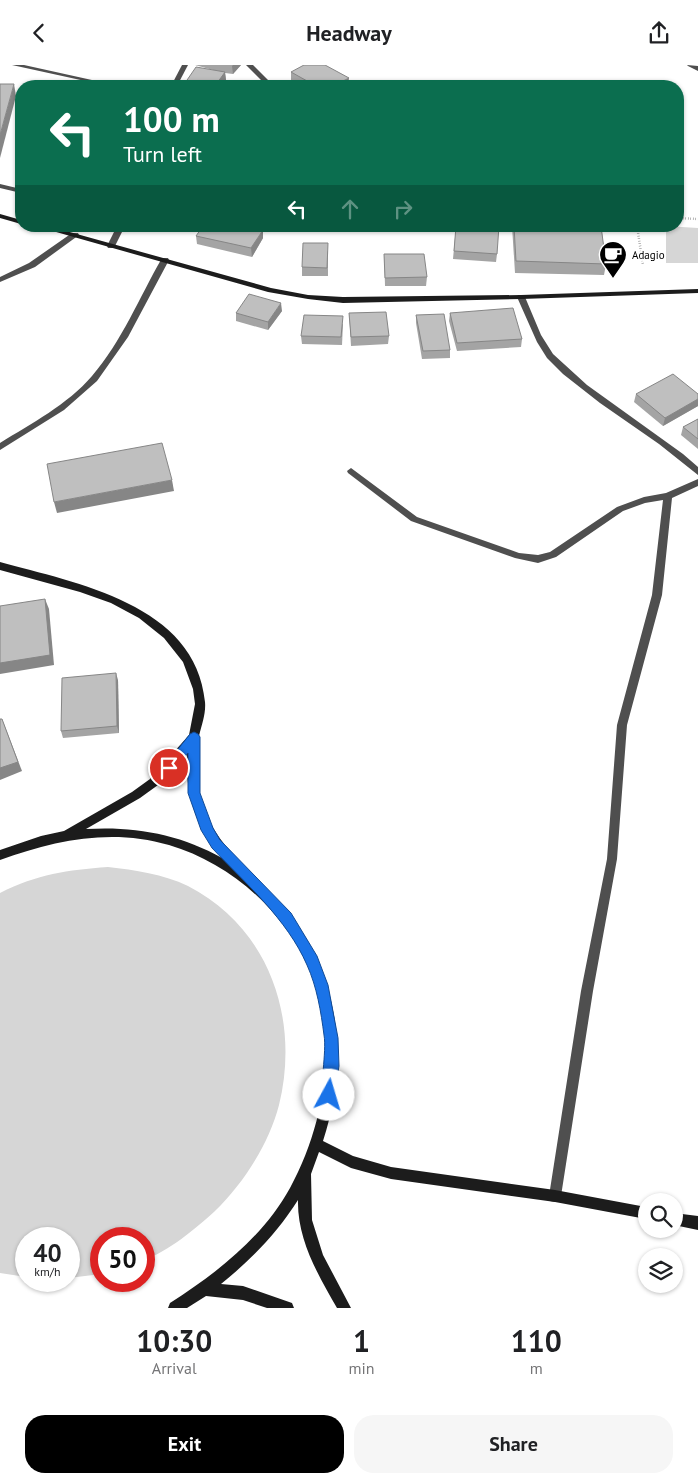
<!DOCTYPE html>
<html lang="en">
<head>
<meta charset="utf-8">
<style>
  body { margin:0; font-family:"PT Sans",sans-serif; background:#f6f6f6; color:#202124; height:100vh; display:flex; flex-direction:column; font-size:19px; white-space:nowrap }
  * { box-sizing:border-box; margin:0 }
  p { font-size:16px; color:#757577 }
  .icon { flex:none; width:28px; height:28px; fill:none; stroke:currentColor; stroke-width:2; stroke-linecap:round; stroke-linejoin:round }
  .map { position:relative; height:1243px; overflow:hidden }
  .details { display:flex; flex-direction:column; background:#fff; flex:1 }
  .details>* { flex:none }
  .guide { position:absolute; left:15px; top:15px; width:669px; height:152px; border-radius:20px; box-shadow:0 1px 4px #0004; background:#0b6e4f; color:#fff; overflow:hidden }
  .buttons { position:absolute; left:638px; top:1128px; display:grid; gap:10px }
  .buttons a { display:grid; place-items:center; width:45px; height:45px; border-radius:50%; background:#fff; box-shadow:0 1px 4px #0004; font-size:25px }
  .speed { position:absolute; left:15px; top:1162px; display:flex; gap:10px; font-size:25px; font-weight:700; text-align:center }
  .speed>* { display:grid; place-content:center; width:65px; height:65px; border-radius:50%; background:#fff; box-shadow:0 1px 4px #0004; line-height:1 }
  .speed small { font-size:12px; font-weight:400 }
  .speed .limit { border:8px solid #d22; background:#fff; color:#111 }
  .pin { position:absolute; display:grid; place-items:center; width:42px; height:42px; color:#fff; margin:-21px; border:2px solid #fff; border-radius:50%; box-shadow:0 1px 5px #0007 }
  .me { position:absolute; width:55px; margin:-28px; rotate:6deg; stroke-linejoin:round; filter:drop-shadow(0 0 4px #0008) }
  .turn { display:flex; align-items:center; gap:18px; height:105px; padding:0 25px; font-size:22px }
  .turn .icon { width:65px; height:65px; stroke-width:2.5 }
  .turn b { display:block; font-size:35px; line-height:42px }
  .lanes { display:flex; align-items:center; height:48px; padding:0 25px; background:#0003; justify-content:center; gap:25px; direction:ltr }
  .lanes .off { opacity:.35 }
  .eta { display:flex; justify-content:space-evenly; align-items:center; height:85px; text-align:center }
  .eta b { font-size:30px; font-weight:700; line-height:35px }
  .action { display:flex; gap:10px; margin-top:auto; padding:10px 25px }
  .action a { flex:1; height:58px; border-radius:20px; background:#000; color:#fff; font-size:20px; font-weight:700; line-height:58px; text-align:center }
  .action a+a { background:#f6f6f6; color:#202124 }
  header { display:flex; justify-content:space-between; align-items:center; height:65px; padding:0 25px; background:#fff; font-size:22px; font-weight:700 }
  .map>svg:first-child { display:block }
  .green { fill:#d6d6d6 }
  .lines { fill:none; stroke-linecap:round; stroke-linejoin:round }
  .path { stroke:#717171; stroke-width:2.5; stroke-dasharray:0.5 2; stroke-linecap:butt }
  .street { fill:#4f4f4f; fill-rule:evenodd }
  .secondary { fill:#1c1c1c; fill-rule:evenodd }
  .wall { fill:#a4a4a4 }
  .shaded-wall { fill:#868686 }
  .building { fill:#bfbfbf; stroke:#868686 }
  .route { fill:#1a73e8; stroke:#114b97 }
  .labels { text-anchor:middle; dominant-baseline:central; stroke-width:4; stroke-linejoin:round; paint-order:stroke }
  .far-poi-label { font-size:11px; fill:#000; stroke:#fff; text-anchor:start }
</style>
</head>
<body>
<header><svg class="icon" aria-label="back" viewBox="0 0 24 24"><path d="M15 5l-7 7 7 7"/></svg>Headway<svg class="icon" aria-label="share" viewBox="0 0 24 24"><path d="M12 15V3M7 8l5-5 5 5M5 13v7h14v-7"/></svg></header>
<div class="map">
<svg width="698" height="1243" viewBox="0 0 698 1243">
  <rect width="100%" height="100%" fill="#fff"/>
  <g class="green">
    <path d="M666 161 698 163V198H666Z"/>
    <path d="M108 802C135 805 163 809 188 821 270 863 300 955 279 1040 269 1079 243 1119 215 1146 195 1164 169 1186 144 1195V1174H101V1209L69 1213V1174H26V1212L0 1208V828C38 809 67 805 108 802Z"/>
  </g>
  <g class="lines">
    <g class="path">
      <path d="M678 153 698 154"/>
      <path d="M637 161 643 200"/>
    </g>
    <g class="street">
      <path d="M12 0H24L119 21H108Z"/>
      <path d="M182 0H188L177 21H171Z"/>
      <path d="M246 0H253L274 21H267Z"/>
      <path d="M687 0 698 1V6L688 1Z"/>
      <path d="M0 119 21 124V128L0 123Z"/>
      <path d="M117 161H125L114 183H108L107 181Z"/>
      <path d="M72 168H78L79 170 35 202 0 217V212L29 198Z"/>
      <path d="M162 193H168L169 195 128 272 97 316 64 345 0 385V378C32 358 67 340 92 311 122 276 139 233 162 193Z"/>
      <path d="M518 230H521L525 232 541 270 553 289 587 320 683 389 698 402V410L659 379 600 338 563 309 547 293 537 277 517 232Z"/>
      <path d="M351 403 417 452 519 488 538 490 550 487 617 442 644 432 666 428 698 414V421L672 433 662 530 627 660 617 794 593 926 561 1131 560 1136 555 1137 550 1136 549 1131 581 926 607 794 617 660 652 530 663 435 645 438 623 446 556 492 538 498 515 493 411 456 348 408 347 406Z"/>
    </g>
    <g class="secondary">
      <path d="M0 149 21 155V159L0 153Z"/>
      <path d="M35 161H48L271 223 308 230 343 232 521 230 698 224V228L521 234 343 238 308 234 268 227Z"/>
      <path d="M0 497C76 518 196 539 205 637 206 648 202 659 199 671 196 689 196 709 199 727 203 750 216 770 231 787 235 792 243 798 243 805 251 812 261 819 269 827 338 893 352 988 323 1076L353 1091 391 1102 555 1125 646 1142V1154L555 1137 391 1114 351 1103 319 1087 311 1109 312 1155 323 1190 351 1243H337C318 1210 297 1174 298 1135 277 1168 252 1194 221 1219L243 1221 292 1238 294 1243H267L243 1235 206 1231 187 1243H168L170 1238C217 1208 263 1172 290 1123 316 1075 329 1020 325 965 318 879 250 804 169 780 112 763 54 775 0 795V785L41 771 64 766 132 727 150 714 189 670 195 639 193 624 183 597 164 573 139 553 111 538 80 527 0 505ZM187 687C185 729 195 760 222 793 180 769 134 761 86 764L140 733 158 720Z"/>
      <path d="M674 1148 698 1151V1165L674 1160Z"/>
    </g>
  </g>
  <g class="wall">
    <path d="M195 0H241L233 9 225 8 226 15 222 21H185V18L213 5Z"/>
    <path d="M291 7 349 21H303L291 15Z"/>
    <path d="M456 161 497 189 496 197 453 194Z"/>
    <path d="M512 161H601L606 199 604 210 515 208Z"/>
    <path d="M196 171 263 173 252 192 197 179Z"/>
    <path d="M328 186V211H302V202Z"/>
    <path d="M384 189 427 212 426 221H385Z"/>
    <path d="M282 246 268 265 236 256V248Z"/>
    <path d="M349 248 389 271 388 279 351 281Z"/>
    <path d="M450 248 522 274 521 282 457 286 449 256Z"/>
    <path d="M416 250 450 285V293L422 294 416 258Z"/>
    <path d="M343 259 342 280 302 279 301 271Z"/>
    <path d="M636 329H698V341L663 361 634 337Z"/>
    <path d="M698 354V384L681 370 683 362Z"/>
    <path d="M118 615 119 668 63 673 61 666Z"/>
  </g>
  <g class="shaded-wall">
    <path d="M233 0H241L233 9 232 1Z"/>
    <path d="M225 7 226 15 222 21H215Z"/>
    <path d="M349 13 348 21H333Z"/>
    <path d="M14 19 16 31 0 93V70Z"/>
    <path d="M263 165V173L252 192 251 183Z"/>
    <path d="M281 238 282 246 268 265V257Z"/>
    <path d="M698 334V341L663 361 665 353Z"/>
    <path d="M172 415 174 426 57 448 54 437Z"/>
    <path d="M45 534 49 544 54 600 0 609V598Z"/>
    <path d="M116 608 118 615 119 668 117 661Z"/>
    <path d="M2 654 22 706 0 715V703Z"/>
  </g>
  <g class="building">
    <path d="M304 0H325L349 13 333 21H316L291 7Z"/>
    <path d="M196 2 225 7 215 21H203L185 18Z"/>
    <path d="M0 19H14L0 70Z"/>
    <path d="M203 161H245L263 165 251 183 196 171Z"/>
    <path d="M456 161H499L497 189 454 186Z"/>
    <path d="M514 161H601L606 199 516 196Z"/>
    <path d="M303 178H328L327 203 302 202Z"/>
    <path d="M384 189H424L427 212 385 213Z"/>
    <path d="M249 229 281 238 268 257 236 248Z"/>
    <path d="M513 243 522 274 457 278 450 248Z"/>
    <path d="M386 247 389 271 351 272 349 248Z"/>
    <path d="M444 249 450 285 423 286 416 250Z"/>
    <path d="M304 250 343 251 341 272 301 271Z"/>
    <path d="M673 309 698 329V334L665 353 636 329Z"/>
    <path d="M698 354V374L683 362Z"/>
    <path d="M162 378 172 415 54 437 47 399Z"/>
    <path d="M45 534 50 590 0 598V541Z"/>
    <path d="M116 608 117 661 61 666 62 613Z"/>
    <path d="M0 654H2L18 697 0 703Z"/>
  </g>
  <path class="route" d="M194 667 198 669 200 672V728L213 763 220 775 291 848 317 891 328 920 338 973 339 1001 334 1035 329 1037 324 1035C319 1023 327 987 324 970 321 947 317 922 307 900 287 854 246 819 212 783L201 765 188 728V688L173 706H165L163 703 190 669Z"/>
  <defs>
    <symbol id="cafe-pin" viewBox="-11 -11 22 30"><path d="M0 17L-7.5 6A9.5 9.5 0 1 1 7.5 6Z" fill="#000" stroke="#fff"/><path d="M-5.5-4.5H6V0H3Q3 3.5 0 3.5H-2.5Q-5.5 3.5-5.5 0ZM3-3.2v2h1.7v-2ZM-6 4.5H4V6H-6Z" fill="#fff"/></symbol>
  </defs>
  <g fill-rule="evenodd">
    <use href="#cafe-pin" x="597" y="174" width="32" height="43"/>
  </g>
  <g class="labels">
    <g class="far-poi-label">
      <text x="632" y="190">Adagio</text>
    </g>
  </g>
</svg>
<div class="buttons">
<a><svg class="icon" aria-label="search" viewBox="0 0 24 24"><circle cx="10" cy="10" r="6"/><path d="M15 15l6 6"/></svg></a>
<a><svg class="icon" aria-label="layers" viewBox="0 0 24 24"><path d="M12 4l9 5-9 5-9-5zM3 14l9 5 9-5"/></svg></a>
</div>
<div class="speed"><div>40<small>km/h</small></div><div class="limit">50</div></div>
<div class="pin" style="left:169px;top:703px;background:#d93025"><svg class="icon" aria-label="arrive" viewBox="0 0 24 24"><path d="M6 21V4h12l-3 4 3 4H6"/></svg></div>
<svg class="me" style="left:329px;top:1030px" viewBox="-20 -20 40 40"><circle r="19" fill="#fff"/><path d="M0-13L10 11 0 6-10 11z" fill="#1a73e8"/></svg>
<div class="guide">
<div class="turn"><svg class="icon" aria-label="left" viewBox="0 0 24 24"><path d="M17 20v-9H6M10 6l-5 5 5 5"/></svg><div><b>100 m</b>Turn left</div></div>
<div class="lanes"><svg class="icon" aria-label="left" viewBox="0 0 24 24"><path d="M17 20v-9H6M10 6l-5 5 5 5"/></svg><svg class="icon off" aria-label="ahead" viewBox="0 0 24 24"><path d="M12 20V5M6 11l6-6 6 6"/></svg><svg class="icon off" aria-label="right" viewBox="0 0 24 24"><path d="M7 20v-9h11M14 6l5 5-5 5"/></svg></div>
</div>
</div>
<section class="details">
<div class="eta">
<div><b>10:30</b><p>Arrival</p></div>
<div><b>1</b><p>min</p></div>
<div><b>110</b><p>m</p></div>
</div>
<div class="action"><a>Exit</a><a>Share</a></div>
</section>
</body>
</html>
